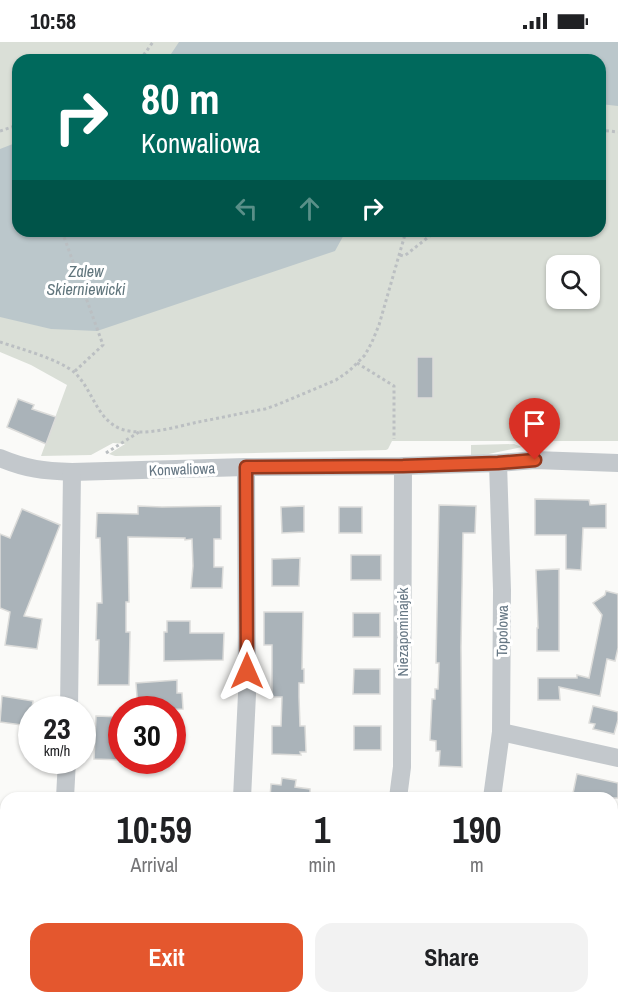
<!DOCTYPE html>
<html lang="en">
<head>
<meta charset="utf-8">
<style>
  body { margin:0; font-family:"Archivo Narrow",sans-serif; background:#f2f2f2; color:#202124; height:100vh; display:flex; flex-direction:column; font-size:22px; white-space:nowrap }
  * { box-sizing:border-box; margin:0 }
  p { font-size:20px; color:#757577 }
  .icon { flex:none; width:33px; height:33px; fill:none; stroke:currentColor; stroke-width:2; stroke-linecap:round; stroke-linejoin:round }
  .map { position:relative; flex:1; overflow:hidden }
  .details { position:absolute; left:0px; top:750px; width:618px; height:212px; display:flex; flex-direction:column; background:#fff; border-radius:18px 18px 0 0; box-shadow:0 2px 4px #0004 }
  .details>* { flex:none }
  .banner { position:absolute; left:12px; top:12px; width:594px; height:183px; border-radius:18px; box-shadow:0 2px 4px #0004; background:#00695c; color:#fff; overflow:hidden }
  .controls { position:absolute; left:546px; top:213px; display:grid; gap:12px }
  .controls a { display:grid; place-items:center; width:54px; height:54px; border-radius:12px; background:#fff; box-shadow:0 2px 4px #0004; font-size:30px }
  .speed { position:absolute; left:18px; top:654px; display:flex; gap:12px; font-size:30px; font-weight:700; text-align:center }
  .speed>* { display:grid; place-content:center; width:78px; height:78px; border-radius:50%; background:#fff; box-shadow:0 2px 4px #0004; line-height:1 }
  .speed small { font-size:15px; font-weight:400 }
  .speed .limit { border:9px solid #d22; background:#fff; color:#111 }
  .pin { position:absolute; display:grid; place-items:center; width:51px; height:51px; color:#fff; margin:-62px -26px; border-radius:50% 50% 50% 0; rotate:-45deg; box-shadow:0 0 6px #0007 }
  .pin .icon { rotate:45deg }
  .me { position:absolute; width:66px; margin:-33px; rotate:0deg; stroke-linejoin:round; filter:drop-shadow(0 0 4px #0008) }
  .turn { display:flex; align-items:center; gap:21px; height:126px; padding:0 30px; font-size:27px }
  .turn .icon { width:78px; height:78px; stroke-width:2.5 }
  .turn b { display:block; font-size:42px; line-height:51px }
  .lanes { display:flex; align-items:center; height:57px; padding:0 30px; background:#0003; justify-content:center; gap:30px; direction:ltr }
  .lanes .off { opacity:.35 }
  .eta { display:flex; justify-content:space-evenly; align-items:center; height:102px; text-align:center }
  .eta b { font-size:36px; font-weight:800; line-height:42px }
  .button { display:flex; gap:12px; margin-top:auto; padding:12px 30px }
  .button a { flex:1; height:69px; border-radius:18px; background:#e4572e; color:#fff; font-size:24px; font-weight:800; line-height:69px; text-align:center }
  .button a+a { background:#f2f2f2; color:#202124 }
  .status { display:flex; justify-content:space-between; align-items:center; height:42px; padding:0 30px; background:#fff; direction:ltr }
  .status svg { height:16px; fill:currentColor }
  .map>svg:first-child { display:block }
  .green { fill:#dadfd7; fill-rule:evenodd }
  .water { fill:#bbc7cb }
  .building { fill:#aab3b9; stroke:#dcdcda; stroke-width:1.5 }
  .lines { fill:none; stroke-linecap:round; stroke-linejoin:round }
  .path { stroke:#bbbfc2; stroke-width:3; stroke-dasharray:3 3; stroke-linecap:butt }
  .street { stroke:#c3c8cc; stroke-width:18 }
  .route-casing { stroke:#94391e; stroke-width:15 }
  .route { stroke:#e4572e; stroke-width:10 }
  .labels { text-anchor:middle; dominant-baseline:central; stroke-width:6; stroke-linejoin:round; paint-order:stroke }
  .street-label { font-size:15px; fill:#657683; stroke:#fff }
  .water-label { font-size:16px; font-style:italic; fill:#60757c; stroke:#fff }
</style>
</head>
<body>
<div class="status"><b>10:58</b><svg viewBox="0 0 49 12"><path d="M0 12V9h3v3zM5 12V6h3v6zM10 12V3h3v9zM15 12V0h3v12zM26 1h20v11H26zM47 4h2v5h-2z"/></svg></div>
<div class="map">
<svg width="618" height="961" viewBox="0 0 618 961">
  <rect width="100%" height="100%" fill="#fafaf8"/>
  <g class="green">
    <path d="M0 0H618V399H392L388 407 386 408 115 414 109 412 125 402 113 401 91 413 41 414 67 343 31 323 0 310ZM18 18H600V189H18ZM556 224H590V256H556Z"/>
    <path d="M514 402 522 405 484 413H471V403Z"/>
  </g>
  <g class="water">
    <path d="M179 0H618V64L600 62V18H167Z"/>
    <path d="M18 100V189H346L335 209 97 289 51 287 0 275V107Z"/>
  </g>
  <g class="building">
    <rect x="417" y="315" width="16" height="41"/>
    <path d="M18 357 34 363 32 367 56 375 46 402 7 385Z"/>
    <path d="M535 457 589 458 590 463 606 462V486H583L581 528 566 527V493H535Z"/>
    <path d="M439 463 476 464 475 491H463L461 605 462 725 439 724 440 709H436V699L430 698 432 657H435V647H438L439 621H436Z"/>
    <path d="M138 464 162 465 221 464V497H214V525H223L222 546H191L193 524 192 497 185 498V496L128 495 129 560H126V590H130L129 643H98L99 598H96L97 561H102L100 496H96L97 471 138 472Z"/>
    <path d="M304 464V490L282 491 281 465Z"/>
    <rect x="339" y="465" width="23" height="26"/>
    <path d="M22 467 60 483 24 574 42 577 37 607 5 603 10 570 0 566V492L10 496Z"/>
    <rect x="351" y="513" width="30" height="25"/>
    <path d="M300 516 299 544H272V517Z"/>
    <path d="M559 527V609H537V586H538L536 528Z"/>
    <path d="M606 549 618 552V606L615 619 607 617 600 654 559 645 560 658H538V636H577V633L589 636 602 573 593 561 605 553Z"/>
    <path d="M264 570H303L302 627H304V641H299V655L300 684H305L306 710H300L301 713 272 712V684H281L282 655H272V603H264Z"/>
    <rect x="353" y="571" width="27" height="24"/>
    <path d="M167 579H190V591H224L223 618 164 619V590H167Z"/>
    <path d="M354 627H380V652H353Z"/>
    <path d="M177 638V651H182L183 667 138 668 136 641Z"/>
    <path d="M2 654 33 659 29 684 0 680Z"/>
    <path d="M593 664 618 670V678L614 692 593 687 595 682 589 681Z"/>
    <path d="M96 674 122 675V718L94 717Z"/>
    <rect x="354" y="684" width="27" height="24"/>
    <path d="M577 732 618 741V756H572Z"/>
    <path d="M282 736 296 738 295 745 310 747V756H270L271 742 281 743Z"/>
  </g>
  <g class="lines">
    <g class="path">
      <path d="M140 18 153 0"/>
      <path d="M600 88 618 90"/>
      <path d="M0 89 18 83"/>
      <path d="M71 189 63 192 103 303 74 330"/>
      <path d="M400 213 403 214 407 212 436 189"/>
      <path d="M0 300C21 307 59 317 75 331 93 348 96 377 121 387 144 395 175 385 198 380 220 376 242 371 265 367L279 362 336 338 349 329 365 313 372 300 379 283 406 189"/>
      <path d="M357 321 394 344V397"/>
      <path d="M106 411 139 390"/>
    </g>
    <g class="street">
      <path d="M0 416C26 427 44 429 72 430L246 425 403 424 498 421 535 418 618 421"/>
      <path d="M69 668 72 430"/>
      <path d="M501 690 618 716"/>
      <path d="M65 756 67 718"/>
      <path d="M242 756 247 652 246 425"/>
      <path d="M398 756 402 725 403 424"/>
      <path d="M492 756 501 690 502 548 498 421"/>
      <path d="M612 887 618 888"/>
      <path d="M240 956V961"/>
      <path d="M20 961 21 956"/>
      <path d="M375 961V956"/>
      <path d="M458 961 459 956"/>
    </g>
  </g>
  <g class="lines">
    <defs>
      <path id="route" d="M247 629 246 425 403 424 498 421 535 418"/>
    </defs>
    <use href="#route" class="route-casing"/>
    <use href="#route" class="route"/>
  </g>
  <g class="labels">
    <g class="street-label">
      <text transform="translate(182 427) rotate(-2)">Konwaliowa</text>
      <text transform="translate(502 589) rotate(-89)">Topolowa</text>
      <text transform="translate(402 590) rotate(-90)">Niezapominajek</text>
    </g>
    <g class="water-label">
      <text x="86" y="229">Zalew<tspan x="86" dy="18">Skierniewicki</tspan></text>
    </g>
  </g>
</svg>
<div class="controls">
<a><svg class="icon" aria-label="search" viewBox="0 0 24 24"><circle cx="10" cy="10" r="6"/><path d="M15 15l6 6"/></svg></a>
</div>
<div class="speed"><div>23<small>km/h</small></div><div class="limit">30</div></div>
<div class="pin" style="left:535px;top:418px;background:#d93025"><svg class="icon" aria-label="arrive" viewBox="0 0 24 24"><path d="M6 21V4h12l-3 4 3 4H6"/></svg></div>
<svg class="me" style="left:247px;top:629px" viewBox="-20 -20 40 40"><path d="M0-17L14 15 0 8-14 15z" fill="#e4572e" stroke="#fff" stroke-width="4"/></svg>
<div class="banner">
<div class="turn"><svg class="icon" aria-label="right" viewBox="0 0 24 24"><path d="M7 20v-9h11M14 6l5 5-5 5"/></svg><div><b>80 m</b>Konwaliowa</div></div>
<div class="lanes"><svg class="icon off" aria-label="left" viewBox="0 0 24 24"><path d="M17 20v-9H6M10 6l-5 5 5 5"/></svg><svg class="icon off" aria-label="ahead" viewBox="0 0 24 24"><path d="M12 20V5M6 11l6-6 6 6"/></svg><svg class="icon" aria-label="right" viewBox="0 0 24 24"><path d="M7 20v-9h11M14 6l5 5-5 5"/></svg></div>
</div>
<section class="details">
<div class="eta">
<div><b>10:59</b><p>Arrival</p></div>
<div><b>1</b><p>min</p></div>
<div><b>190</b><p>m</p></div>
</div>
<div class="button"><a>Exit</a><a>Share</a></div>
</section>
</div>
</body>
</html>
